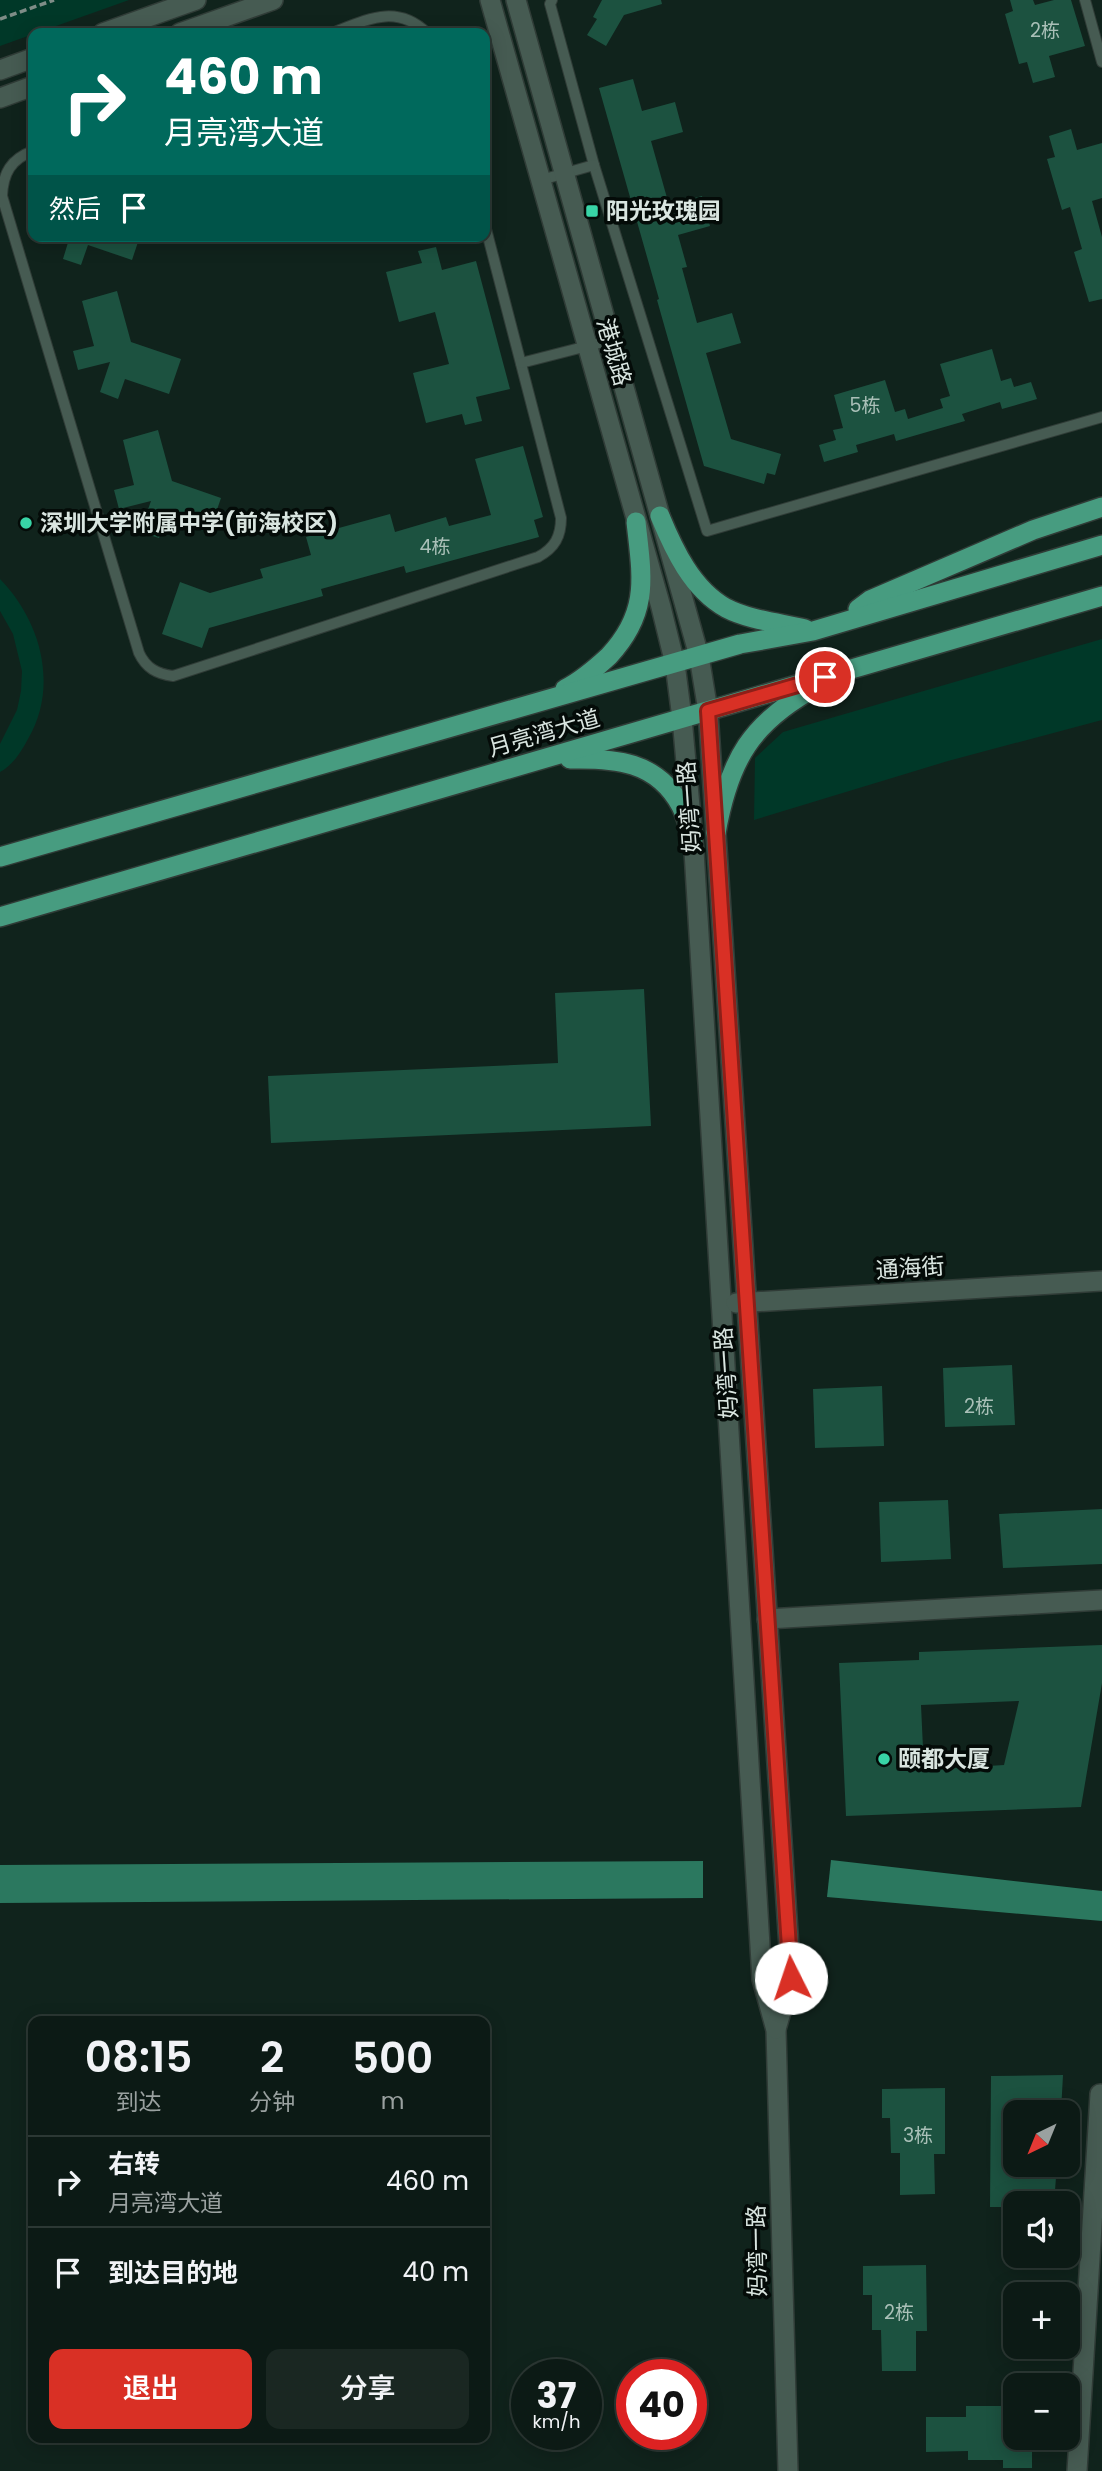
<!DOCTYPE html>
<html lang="zh">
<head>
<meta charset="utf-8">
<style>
  body { margin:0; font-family:Poppins,"Noto Sans SC",sans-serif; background:#1a2722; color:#f1f3f6; height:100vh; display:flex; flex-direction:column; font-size:26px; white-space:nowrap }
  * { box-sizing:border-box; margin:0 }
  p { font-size:23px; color:#9aa1a0 }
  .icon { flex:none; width:38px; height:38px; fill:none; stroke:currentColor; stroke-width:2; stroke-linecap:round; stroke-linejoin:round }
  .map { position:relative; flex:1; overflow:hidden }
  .side { position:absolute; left:28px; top:2016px; width:462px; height:427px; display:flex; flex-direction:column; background:#0c1a15; border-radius:14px; box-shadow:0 4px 18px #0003,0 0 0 2px #2c3834 }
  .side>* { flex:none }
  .banner { position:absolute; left:28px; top:28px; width:462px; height:214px; border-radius:14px; box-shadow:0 4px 18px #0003,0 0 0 2px #2c3834; background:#00695c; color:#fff; overflow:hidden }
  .needle { width:46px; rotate:223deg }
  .fabs { position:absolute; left:1003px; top:2100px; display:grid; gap:14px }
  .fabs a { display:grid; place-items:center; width:77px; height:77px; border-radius:14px; background:#0c1a15; box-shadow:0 4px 18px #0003,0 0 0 2px #2c3834; font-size:35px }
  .speed { position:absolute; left:511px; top:2359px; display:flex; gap:14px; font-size:35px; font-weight:700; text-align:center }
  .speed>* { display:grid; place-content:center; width:91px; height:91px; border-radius:50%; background:#0c1a15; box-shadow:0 4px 18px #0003,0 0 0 2px #2c3834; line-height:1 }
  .speed small { font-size:18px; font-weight:400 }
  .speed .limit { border:10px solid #d22; background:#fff; color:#111 }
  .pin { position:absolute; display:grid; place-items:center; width:60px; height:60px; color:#fff; margin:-30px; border:4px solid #fff; border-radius:50%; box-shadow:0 2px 7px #0007 }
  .me { position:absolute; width:77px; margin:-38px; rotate:356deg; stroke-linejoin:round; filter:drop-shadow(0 0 5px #0008) }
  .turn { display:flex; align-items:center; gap:24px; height:147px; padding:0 21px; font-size:32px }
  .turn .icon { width:91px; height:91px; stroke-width:2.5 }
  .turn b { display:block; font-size:49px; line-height:60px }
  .then { display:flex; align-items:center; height:66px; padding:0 21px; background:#0003; gap:14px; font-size:26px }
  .eta { display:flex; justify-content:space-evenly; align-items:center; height:119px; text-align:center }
  .eta b { font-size:42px; font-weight:600; line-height:49px }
  .cta { display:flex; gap:14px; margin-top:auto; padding:14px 21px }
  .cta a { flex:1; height:80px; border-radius:14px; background:#d93025; color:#fff; font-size:28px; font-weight:600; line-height:80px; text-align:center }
  .cta a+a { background:#1a2722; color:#f1f3f6 }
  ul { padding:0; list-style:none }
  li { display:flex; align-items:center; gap:21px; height:91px; padding:0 21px; border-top:2px solid #2c3834 }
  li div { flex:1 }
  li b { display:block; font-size:26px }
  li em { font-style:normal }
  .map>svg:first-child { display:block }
  .green { fill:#003828 }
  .water { fill:#2b785f }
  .building { fill:#1c5240; fill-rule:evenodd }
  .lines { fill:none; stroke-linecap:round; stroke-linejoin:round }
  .service-casing { stroke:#303c37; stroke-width:12 }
  .minor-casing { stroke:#303c37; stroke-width:22 }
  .tertiary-casing { stroke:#303c37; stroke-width:22 }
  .primary-casing { stroke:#303c37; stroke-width:22 }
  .path { stroke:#7e8d87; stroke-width:3.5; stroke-dasharray:7 3.5; stroke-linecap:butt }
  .service { stroke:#465b52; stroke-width:10 }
  .minor { stroke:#465b52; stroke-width:19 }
  .tertiary { stroke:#465b52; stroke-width:19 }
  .primary { stroke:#479c80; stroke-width:19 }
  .route-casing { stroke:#8d1f18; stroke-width:18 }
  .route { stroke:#d93025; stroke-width:12 }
  .poi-dot { fill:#38d4a6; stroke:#040b08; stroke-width:2.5 }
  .labels { text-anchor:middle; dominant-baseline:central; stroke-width:7; stroke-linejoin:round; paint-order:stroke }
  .number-label { font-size:19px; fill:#aac0b8 }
  .poi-label { font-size:23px; font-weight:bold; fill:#d9e5e0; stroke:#040b08; text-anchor:start }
  .street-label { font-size:23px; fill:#d9e5e0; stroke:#040b08 }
</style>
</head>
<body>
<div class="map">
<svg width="1102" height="2471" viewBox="0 0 1102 2471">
  <rect width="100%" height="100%" fill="#10231c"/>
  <g class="green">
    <path d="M0 0H129L0 46Z"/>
    <path d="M0 579C41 621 59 686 28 739 21 752 13 765 0 772V744L17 710 21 691 22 671 13 634 0 611Z"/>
    <path d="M1102 639V720L948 761 754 820 755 758 783 732Z"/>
  </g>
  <g class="water">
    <path d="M831 1860 1102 1891V1921L827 1897Z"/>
    <path d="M703 1861V1898L0 1903V1865Z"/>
  </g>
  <g class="building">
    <path d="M602 0H661L662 4 624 15 606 46 587 35 597 19 593 17Z"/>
    <path d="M1010 0H1033L1035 5 1054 0H1071L1085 46 1049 56 1055 77 1033 83 1027 62 1019 64 1005 14 1013 11Z"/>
    <path d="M633 79 642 111 675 102 683 132 651 141 669 205 702 196 710 226 678 235 687 267 682 268 697 323 732 313 741 343 706 353 731 439 781 454 775 475 767 473 764 484 704 466 657 300 659 299 599 88Z"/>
    <path d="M1071 129 1077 150 1102 143V198L1092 201 1102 237V299L1089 302 1074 252 1082 249 1070 207 1062 210 1047 159 1055 157 1049 136Z"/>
    <path d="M70 236H140L132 260 88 245 81 265 63 259Z"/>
    <path d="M436 247 442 270 476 261 510 389 476 397 482 421 465 425 462 414 426 423 413 373 449 364 435 312 399 322 386 272 422 263 418 251Z"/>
    <path d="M117 291 131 342 181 359 169 394 125 379 118 399 100 392 110 362 78 370 73 351 94 346 82 301Z"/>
    <path d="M992 349 1001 381 1011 378 1014 387 1031 382 1037 399 1002 409 1000 402 962 414 965 421 896 441 894 434 856 445 858 452 824 462 819 445 836 440 833 430 843 428 834 395 885 380 895 412 905 409 908 419 943 408 940 399 950 396 940 364Z"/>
    <path d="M158 430 172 481 221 498 209 533 166 518 159 538 140 532 151 501 119 509 114 490 134 485 123 440Z"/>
    <path d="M523 446 543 517 534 520 539 537 406 573 404 566 321 589 323 596 209 628 202 648 162 634 180 582 210 593 263 578 260 569 311 555 306 537 390 514 395 532 446 517 449 526 491 515 475 459Z"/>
    <path d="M644 989 651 1126 271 1143 268 1076 558 1063 555 993Z"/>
    <path d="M1012 1365 1015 1425 945 1427 943 1368Z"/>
    <path d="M882 1386 884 1446 815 1448 813 1389Z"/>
    <path d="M948 1500 951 1559 881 1562 879 1502Z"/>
    <path d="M1102 1509V1564L1003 1568 999 1514Z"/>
    <path d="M1102 1645V1683L1081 1807 846 1816 839 1663 919 1660V1652ZM1019 1701 1004 1765 924 1770 921 1705Z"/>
    <path d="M1063 2075 1061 2112H1015V2165H1057L1054 2203H1015V2207H990L991 2076Z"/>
    <path d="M945 2088V2154H934L935 2194 900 2195V2153H891L890 2118H882V2089Z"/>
    <path d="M926 2265 927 2331H916V2371H882L881 2330H872V2295H863V2266Z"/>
    <path d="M966 2406H1015V2438H1032V2468H1003V2460H968V2451L926 2452V2417H966Z"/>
  </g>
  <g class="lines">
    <defs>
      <g id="service">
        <path d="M552 0 550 4 594 165 707 531 1102 417"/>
        <path d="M1085 0 1102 62"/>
        <path d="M332 33C366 20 396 3 427 33"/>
        <path d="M33 151C11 159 3 173 2 196L139 653C146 668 157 674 173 676L538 557C555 548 561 536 561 518L485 225"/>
        <path d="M541 180 594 165"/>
        <path d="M521 363 611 340"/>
      </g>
      <g id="minor">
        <path d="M767 1619 1102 1600"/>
        <path d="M1077 2471 1100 2094"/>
      </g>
      <g id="tertiary">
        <path d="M490 0 661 607 675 664 682 718 694 851 762 1979 776 2030 788 2471"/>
        <path d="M516 0 699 656 708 711 791 1978 776 2029"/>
        <path d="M103 33 196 0"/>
        <path d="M180 33 273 0"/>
        <path d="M0 70 33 58"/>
        <path d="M0 98 33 86"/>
        <path d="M736 1303 1102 1281"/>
      </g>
      <g id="primary">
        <path d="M660 516C674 550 692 589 726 608 749 620 780 623 805 629"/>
        <path d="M858 609 870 600 1033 530 1102 507"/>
        <path d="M565 689C581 681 596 668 609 656 650 612 642 577 636 522"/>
        <path d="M570 759C615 758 657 761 681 806 686 816 689 828 693 838"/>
        <path d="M716 833C729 760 751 722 818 686"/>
        <path d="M0 857 740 644 813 631 1102 545"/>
        <path d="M0 917 1102 596"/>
      </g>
    </defs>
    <use href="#service" class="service-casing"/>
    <use href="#minor" class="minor-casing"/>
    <use href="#tertiary" class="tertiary-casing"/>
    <use href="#primary" class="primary-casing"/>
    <path class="path" d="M0 19 54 0"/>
    <use href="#service" class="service"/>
    <use href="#minor" class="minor"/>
    <use href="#tertiary" class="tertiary"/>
    <use href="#primary" class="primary"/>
  </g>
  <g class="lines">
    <defs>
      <path id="route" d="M791 1978 708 711 825 677"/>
    </defs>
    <use href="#route" class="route-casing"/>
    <use href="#route" class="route"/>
  </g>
  <g class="poi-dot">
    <rect x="585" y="204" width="14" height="14" rx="3.5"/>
    <circle cx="26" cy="523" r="7"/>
    <circle cx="884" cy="1759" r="7"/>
  </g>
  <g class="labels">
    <g class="number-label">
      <text x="1045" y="30">2栋</text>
      <text x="865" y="405">5栋</text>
      <text x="435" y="546">4栋</text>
      <text x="979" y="1406">2栋</text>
      <text x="918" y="2135">3栋</text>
      <text x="899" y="2312">2栋</text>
    </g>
    <g class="poi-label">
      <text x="606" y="211">阳光玫瑰园</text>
      <text x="40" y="523">深圳大学附属中学(前海校区)</text>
      <text x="898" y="1759">颐都大厦</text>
    </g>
    <g class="street-label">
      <text transform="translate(614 352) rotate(74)">港城路</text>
      <text transform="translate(544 733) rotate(-16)">月亮湾大道</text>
      <text transform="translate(689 807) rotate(-94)">妈湾一路</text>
      <text transform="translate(910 1268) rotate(-4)">通海街</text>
      <text transform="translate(726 1373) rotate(-94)">妈湾一路</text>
      <text transform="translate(757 2251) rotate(-91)">妈湾一路</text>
    </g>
  </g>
</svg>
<div class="fabs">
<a><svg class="needle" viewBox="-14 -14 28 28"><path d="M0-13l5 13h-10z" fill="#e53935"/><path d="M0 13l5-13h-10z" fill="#9aa1a0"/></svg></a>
<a><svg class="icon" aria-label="sound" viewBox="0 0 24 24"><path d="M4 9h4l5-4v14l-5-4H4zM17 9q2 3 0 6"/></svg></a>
<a>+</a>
<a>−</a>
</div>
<div class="speed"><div>37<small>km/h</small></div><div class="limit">40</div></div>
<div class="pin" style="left:825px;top:677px;background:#d93025"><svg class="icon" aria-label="arrive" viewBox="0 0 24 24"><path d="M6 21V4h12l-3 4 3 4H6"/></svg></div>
<svg class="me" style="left:791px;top:1978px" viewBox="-20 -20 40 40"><circle r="19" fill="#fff"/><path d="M0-13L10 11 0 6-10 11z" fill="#d93025"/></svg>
<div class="banner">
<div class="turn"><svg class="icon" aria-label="right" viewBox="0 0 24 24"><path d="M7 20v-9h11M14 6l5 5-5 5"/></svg><div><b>460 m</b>月亮湾大道</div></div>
<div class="then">然后<svg class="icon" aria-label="arrive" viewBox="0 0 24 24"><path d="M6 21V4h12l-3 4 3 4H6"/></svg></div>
</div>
<section class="side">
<div class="eta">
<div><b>08:15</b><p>到达</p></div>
<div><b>2</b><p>分钟</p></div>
<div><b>500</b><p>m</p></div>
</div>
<ul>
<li><svg class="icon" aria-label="right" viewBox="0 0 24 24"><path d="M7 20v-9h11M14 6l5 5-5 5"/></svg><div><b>右转</b><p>月亮湾大道</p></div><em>460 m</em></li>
<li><svg class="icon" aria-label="arrive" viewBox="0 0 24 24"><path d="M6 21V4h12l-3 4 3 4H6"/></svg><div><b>到达目的地</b></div><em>40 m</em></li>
</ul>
<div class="cta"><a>退出</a><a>分享</a></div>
</section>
</div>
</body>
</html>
